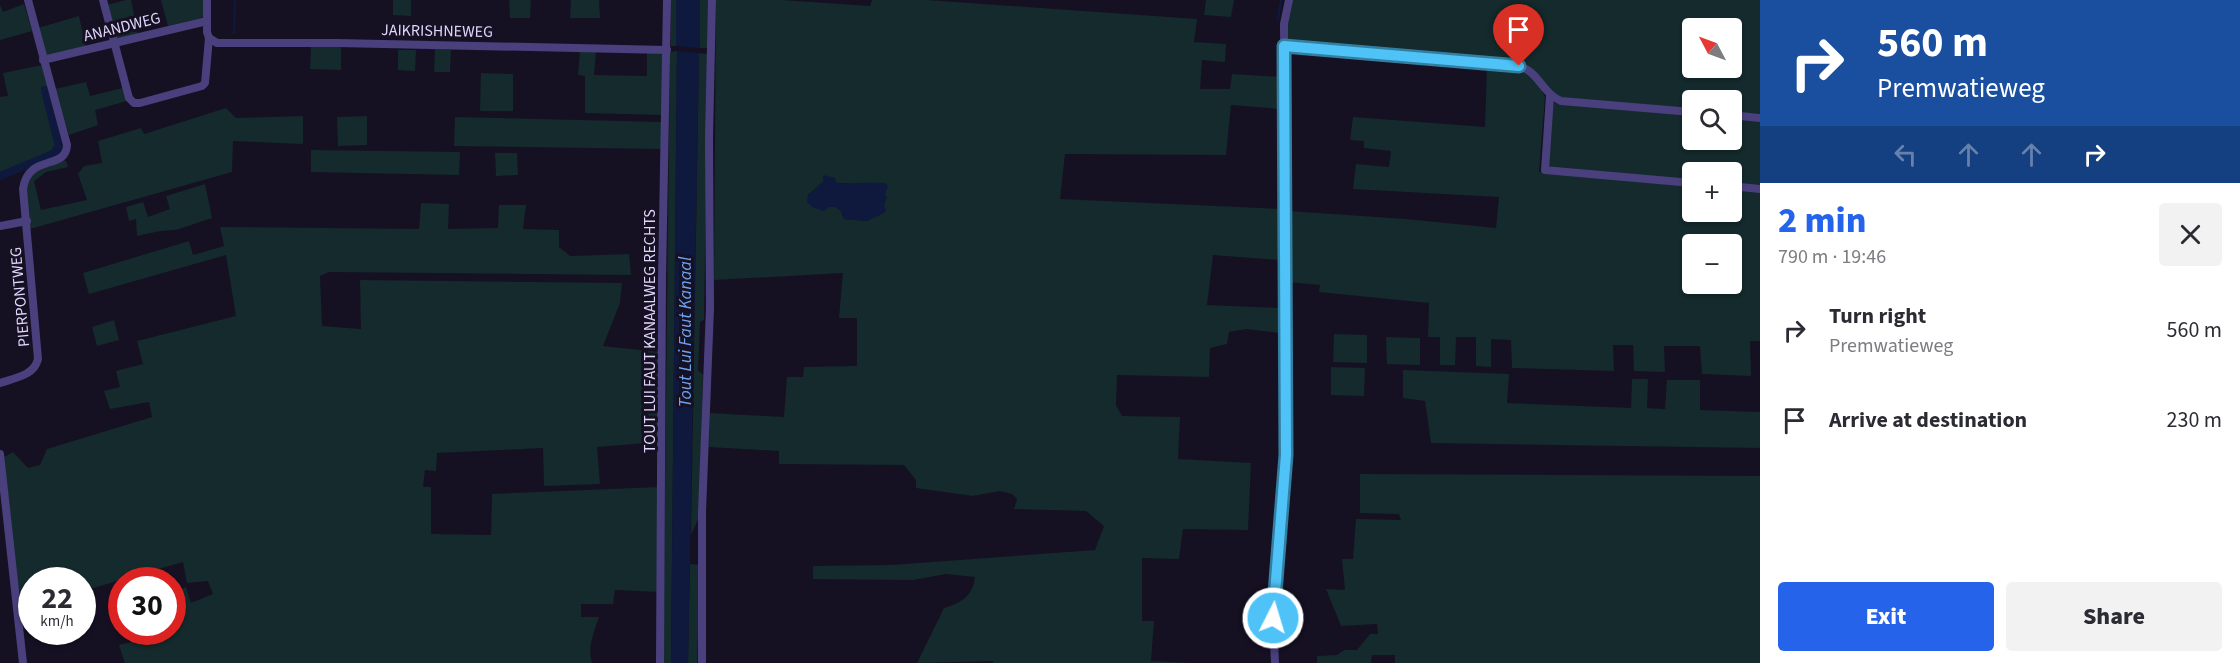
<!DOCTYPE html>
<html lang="en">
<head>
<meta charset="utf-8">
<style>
  body { margin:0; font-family:"Source Sans 3",sans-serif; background:#f2f2f3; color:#2b2b33; height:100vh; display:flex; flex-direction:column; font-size:22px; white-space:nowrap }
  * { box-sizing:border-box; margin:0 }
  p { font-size:20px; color:#7c7c81 }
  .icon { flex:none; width:33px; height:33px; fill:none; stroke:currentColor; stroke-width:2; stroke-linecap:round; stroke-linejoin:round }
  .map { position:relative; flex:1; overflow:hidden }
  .sheet { display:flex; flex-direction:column; background:#fff; width:480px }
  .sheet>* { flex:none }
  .hud { background:#1a4fa0; color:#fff; overflow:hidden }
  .needle { width:39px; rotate:311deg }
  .buttons { position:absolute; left:1682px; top:18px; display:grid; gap:12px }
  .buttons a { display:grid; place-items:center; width:60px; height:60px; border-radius:6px; background:#fff; box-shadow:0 2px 4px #0004; font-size:30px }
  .speed { position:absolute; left:18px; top:567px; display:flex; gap:12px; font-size:30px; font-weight:700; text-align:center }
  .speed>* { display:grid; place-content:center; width:78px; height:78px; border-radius:50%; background:#fff; box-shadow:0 2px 4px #0004; line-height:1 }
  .speed small { font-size:15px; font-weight:400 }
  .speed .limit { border:9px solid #d22; background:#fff; color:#111 }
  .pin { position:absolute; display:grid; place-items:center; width:51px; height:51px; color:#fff; margin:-62px -26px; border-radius:50% 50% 50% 0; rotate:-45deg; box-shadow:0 0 6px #0007 }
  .pin .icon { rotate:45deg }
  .me { position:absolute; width:66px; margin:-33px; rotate:5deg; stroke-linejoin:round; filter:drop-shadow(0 0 4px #0008) }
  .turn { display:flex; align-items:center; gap:21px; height:126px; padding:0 18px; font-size:27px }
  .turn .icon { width:78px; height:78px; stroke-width:2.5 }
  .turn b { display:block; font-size:42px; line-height:51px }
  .lanes { display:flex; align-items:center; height:57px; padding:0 18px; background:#0003; justify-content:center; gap:30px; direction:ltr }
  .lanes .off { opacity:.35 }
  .round { display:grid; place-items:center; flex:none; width:63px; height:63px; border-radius:6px; background:#f2f2f3 }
  .overview { display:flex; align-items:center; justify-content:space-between; height:102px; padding:0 18px }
  h1 { font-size:36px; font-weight:800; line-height:45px; color:#2563eb }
  .action { display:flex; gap:12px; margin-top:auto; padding:12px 18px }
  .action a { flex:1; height:69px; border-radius:6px; background:#2563eb; color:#fff; font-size:24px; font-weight:800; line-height:69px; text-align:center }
  .action a+a { background:#f2f2f3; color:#2b2b33 }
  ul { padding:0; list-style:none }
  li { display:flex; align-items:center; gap:18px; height:90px; padding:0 18px }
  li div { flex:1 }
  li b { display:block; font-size:22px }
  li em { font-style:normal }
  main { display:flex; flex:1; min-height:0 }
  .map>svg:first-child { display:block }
  .green { fill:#142a2c; fill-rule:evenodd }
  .water { fill:#0e193d }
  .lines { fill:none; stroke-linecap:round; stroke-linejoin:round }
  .stream { stroke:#0e193d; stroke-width:2 }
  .canal { stroke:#0e193d; stroke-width:8 }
  .minor { stroke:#4a407d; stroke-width:8 }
  .route-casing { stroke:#337fa1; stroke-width:15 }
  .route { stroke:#4fc3f7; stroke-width:10 }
  .labels { text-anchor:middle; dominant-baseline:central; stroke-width:6; stroke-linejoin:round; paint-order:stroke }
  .street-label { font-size:16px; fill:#dfd6fb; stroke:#161023 }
  .water-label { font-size:18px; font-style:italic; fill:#6da3f2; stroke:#161023 }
</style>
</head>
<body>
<main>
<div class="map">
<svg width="1760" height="663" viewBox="0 0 1760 663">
  <rect width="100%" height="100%" fill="#161023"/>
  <g class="green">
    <path d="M126 0H131L138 34 115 40 107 5Z"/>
    <path d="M161 0H204V15L201 18 168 26Z"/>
    <path d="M393 0H411V16L393 15Z"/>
    <path d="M509 0H531L530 18H510Z"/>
    <path d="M571 0H599L600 18H570Z"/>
    <rect x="671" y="0" width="5" height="46"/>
    <rect x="700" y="0" width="9" height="48"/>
    <path d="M716 0H782L870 6 872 0H927L1197 19 1194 42 1226 44 1225 62 1202 60 1200 89H1230L1232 74 1282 77 1280 109 1231 105 1226 155 1065 154 1060 199 1281 209 1280 260 1213 255 1207 305 1280 308V333L1246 329 1229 332 1227 344 1210 348 1209 377 1117 375 1116 405 1122 416 1180 417 1178 459 1251 463 1248 530 1183 529 1179 559 1142 558V621H1154L1151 661 1190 663H993V661L917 663 944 608C961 603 973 596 975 577L946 574 913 580 813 579V566L891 565 1095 550 1104 526 1086 511 1014 509 1017 499 1012 494 1000 491 973 496 916 488V480L904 465 779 464V451L709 447 710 413 784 417 787 377H803L804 367 857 366V318H839L843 273 714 280ZM823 182 851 184 885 212 867 221 844 219 841 210 836 207H829L808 195Z"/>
    <path d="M1206 0H1234L1231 17 1204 15Z"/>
    <path d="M1292 0H1760V114L1731 112V100H1692V109L1561 98 1555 95 1528 65 1287 44V22ZM1692 28H1731V68H1692Z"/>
    <path d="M24 4 32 31 0 40V5L3 12Z"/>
    <path d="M79 16 86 47 46 56 38 28Z"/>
    <path d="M311 47H341V70L310 69Z"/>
    <path d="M435 49 451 50 450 72H434Z"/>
    <path d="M398 50H416L415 71 398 70Z"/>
    <path d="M580 51H596L594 75 647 76V53H663L662 115 585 113V76L578 75Z"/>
    <path d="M677 51 671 663H663L670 52Z"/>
    <path d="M699 53 708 54 704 320 700 322 698 370 703 375 699 517 691 535Z"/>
    <path d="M42 65 49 89 46 90 59 146 53 154 0 176V97L8 96 3 73Z"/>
    <path d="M1487 66 1527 72 1539 85 1545 97 1539 172 1692 186V212H1731V189L1760 192V341H1750L1751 376 1702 374 1700 346H1664L1665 372 1634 371 1633 345H1613L1614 371 1512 368 1511 340 1491 339V367L1476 366V337H1456L1455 365H1440V337H1428L1429 303 1319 292 1320 285 1288 282V211L1406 219 1496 228 1499 197 1353 189 1356 164 1389 167 1391 151 1364 148V141L1350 140 1353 117 1485 127ZM1692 244H1731V284H1692Z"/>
    <path d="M481 73 513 74V111H480Z"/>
    <path d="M86 82 90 96 123 88 127 101 95 110 98 125 69 135 55 89Z"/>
    <path d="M1553 103 1692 115V140H1731V118L1760 121V186L1731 183V172H1692V180L1548 166Z"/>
    <path d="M226 108 236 118 303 116V144L233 141 232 172 30 229 25 188 32 172 63 160 66 161 68 167 46 172 34 181 41 210 87 200 78 174 84 166 102 163 98 141 141 128 144 134Z"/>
    <path d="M367 116V145L338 146 337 117Z"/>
    <path d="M455 117 662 122 661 149 454 146Z"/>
    <path d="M311 150 460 152 459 175 311 172Z"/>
    <path d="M495 153H517L518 175 496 176Z"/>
    <path d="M205 184 212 218 176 230 160 231 137 236 136 219 129 221 126 207 143 202 148 217 170 209 166 196Z"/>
    <path d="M421 203 449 204 448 229 498 228 499 205H526L523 229 559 230V247L570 256 629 254 631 275 329 272 320 276 322 326 361 329 360 280 622 283 620 303 603 346 659 352V442L597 447 600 484 544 486 543 448 437 453 436 471 425 470 423 487H431V534L491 535 492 494 659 487V592L615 590 613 604H581V617H599C594 632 587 647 592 663H125L119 645 135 641 132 632H172L173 591 186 587 191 603 213 594 208 581 187 583 183 562 83 591 82 580H32L31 606 22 609 15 563 4 457 13 452 28 468 40 465 47 449 152 417 149 402 110 409 104 391 120 387 116 371 143 364 137 341 236 316 226 255 89 294 83 273 189 241 193 255 224 246 220 227 419 229Z"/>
    <path d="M114 320 119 340 97 346 92 327Z"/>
    <path d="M1334 334 1367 335V363L1333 362Z"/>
    <path d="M1386 337 1420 338V365L1387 364Z"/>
    <path d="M1331 367 1365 368 1364 396 1331 395Z"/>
    <path d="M1403 370 1509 374 1507 403 1631 408 1632 379H1648L1647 408 1665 409 1667 380H1700V410L1760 412V448L1431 443 1425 401 1403 398Z"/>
    <path d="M1360 474 1760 476V663H1395V655H1372L1371 663H1317V656L1337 655 1344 650H1357L1370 634H1378L1377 624 1341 626 1326 589 1345 590 1342 559H1353L1356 519 1401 520 1399 514 1360 513Z"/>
    <path d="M690 564 700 565 697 663H688Z"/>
  </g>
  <g class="water">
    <path d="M676 0H700V48L676 46Z"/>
    <path d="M677 51 699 53 688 663H671Z"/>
    <path d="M823 175 835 178 836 183C853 184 868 182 885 183L888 186 885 195 887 197 884 206 886 209 885 212 867 221 844 219V214L836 207H829L824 211 812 207 807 202 808 195 823 182Z"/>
  </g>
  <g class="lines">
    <g class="stream">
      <path d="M1278 19 1281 0"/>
      <path d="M234 33 235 0"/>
    </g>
    <path class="canal" d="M0 176 53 154 59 146 45 90"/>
    <g class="minor">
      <path d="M103 0 129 98 134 103H140L202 86 205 83 209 38 207 32V0"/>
      <path d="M209 38 217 43H338L667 50"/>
      <path d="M1284 46 1519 66C1538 71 1542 93 1561 101L1692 112"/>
      <path d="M43 60 207 21"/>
      <path d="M1550 96 1545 170 1692 183"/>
      <path d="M1731 115 1760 118"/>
      <path d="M1731 186 1760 189"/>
      <path d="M0 226 27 221"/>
      <path d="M0 383C14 378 34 376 38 359L23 189C28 153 66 171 67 145L28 0"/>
      <path d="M0 454 23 663"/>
      <path d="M660 663 662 280 667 0"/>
      <path d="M702 663V512L710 308 709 138 712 0"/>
      <path d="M1275 663 1273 618 1286 455 1284 24 1289 0"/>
    </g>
  </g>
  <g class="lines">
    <defs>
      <path id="route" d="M1273 618 1286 455 1284 46 1519 66"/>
    </defs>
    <use href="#route" class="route-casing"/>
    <use href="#route" class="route"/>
  </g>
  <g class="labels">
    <g class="street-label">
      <text transform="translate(122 27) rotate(-14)">ANANDWEG</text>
      <text transform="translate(437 31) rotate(1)">JAIKRISHNEWEG</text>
      <text transform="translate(20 297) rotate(-95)">PIERPONTWEG</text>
      <text transform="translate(650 331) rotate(-90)">TOUT LUI FAUT KANAALWEG RECHTS</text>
    </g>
    <g class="water-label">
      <text transform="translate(685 332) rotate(-90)">Tout Lui Faut Kanaal</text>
    </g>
  </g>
</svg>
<div class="buttons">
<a><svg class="needle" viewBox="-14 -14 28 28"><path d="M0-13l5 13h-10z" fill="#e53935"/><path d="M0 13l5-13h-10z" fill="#7c7c81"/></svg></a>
<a><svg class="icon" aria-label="search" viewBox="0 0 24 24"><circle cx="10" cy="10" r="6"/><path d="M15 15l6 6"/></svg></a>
<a>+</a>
<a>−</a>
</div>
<div class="speed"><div>22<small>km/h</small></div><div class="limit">30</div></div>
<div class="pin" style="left:1519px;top:66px;background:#d93025"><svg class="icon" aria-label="arrive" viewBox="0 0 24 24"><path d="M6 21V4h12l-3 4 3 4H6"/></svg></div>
<svg class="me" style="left:1273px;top:618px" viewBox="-20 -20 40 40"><circle r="17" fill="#4fc3f7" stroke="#fff" stroke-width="3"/><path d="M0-11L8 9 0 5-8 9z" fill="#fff"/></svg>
</div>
<section class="sheet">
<div class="hud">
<div class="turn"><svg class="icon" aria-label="right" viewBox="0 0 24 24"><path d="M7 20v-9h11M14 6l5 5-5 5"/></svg><div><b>560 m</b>Premwatieweg</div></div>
<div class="lanes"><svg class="icon off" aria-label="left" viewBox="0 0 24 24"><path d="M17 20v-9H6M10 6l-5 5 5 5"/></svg><svg class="icon off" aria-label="ahead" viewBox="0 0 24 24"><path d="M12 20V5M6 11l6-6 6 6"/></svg><svg class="icon off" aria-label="ahead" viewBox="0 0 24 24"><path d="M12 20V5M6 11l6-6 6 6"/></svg><svg class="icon" aria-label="right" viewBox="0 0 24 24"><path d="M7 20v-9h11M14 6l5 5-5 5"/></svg></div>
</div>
<div class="overview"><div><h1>2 min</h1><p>790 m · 19:46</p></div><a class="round"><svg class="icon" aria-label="close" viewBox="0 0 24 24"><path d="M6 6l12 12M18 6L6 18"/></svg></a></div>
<ul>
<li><svg class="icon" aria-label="right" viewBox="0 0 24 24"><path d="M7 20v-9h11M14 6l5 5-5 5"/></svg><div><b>Turn right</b><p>Premwatieweg</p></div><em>560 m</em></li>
<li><svg class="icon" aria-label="arrive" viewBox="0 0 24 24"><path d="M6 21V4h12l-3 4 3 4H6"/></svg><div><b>Arrive at destination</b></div><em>230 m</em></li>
</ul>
<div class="action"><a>Exit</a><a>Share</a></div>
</section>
</main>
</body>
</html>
